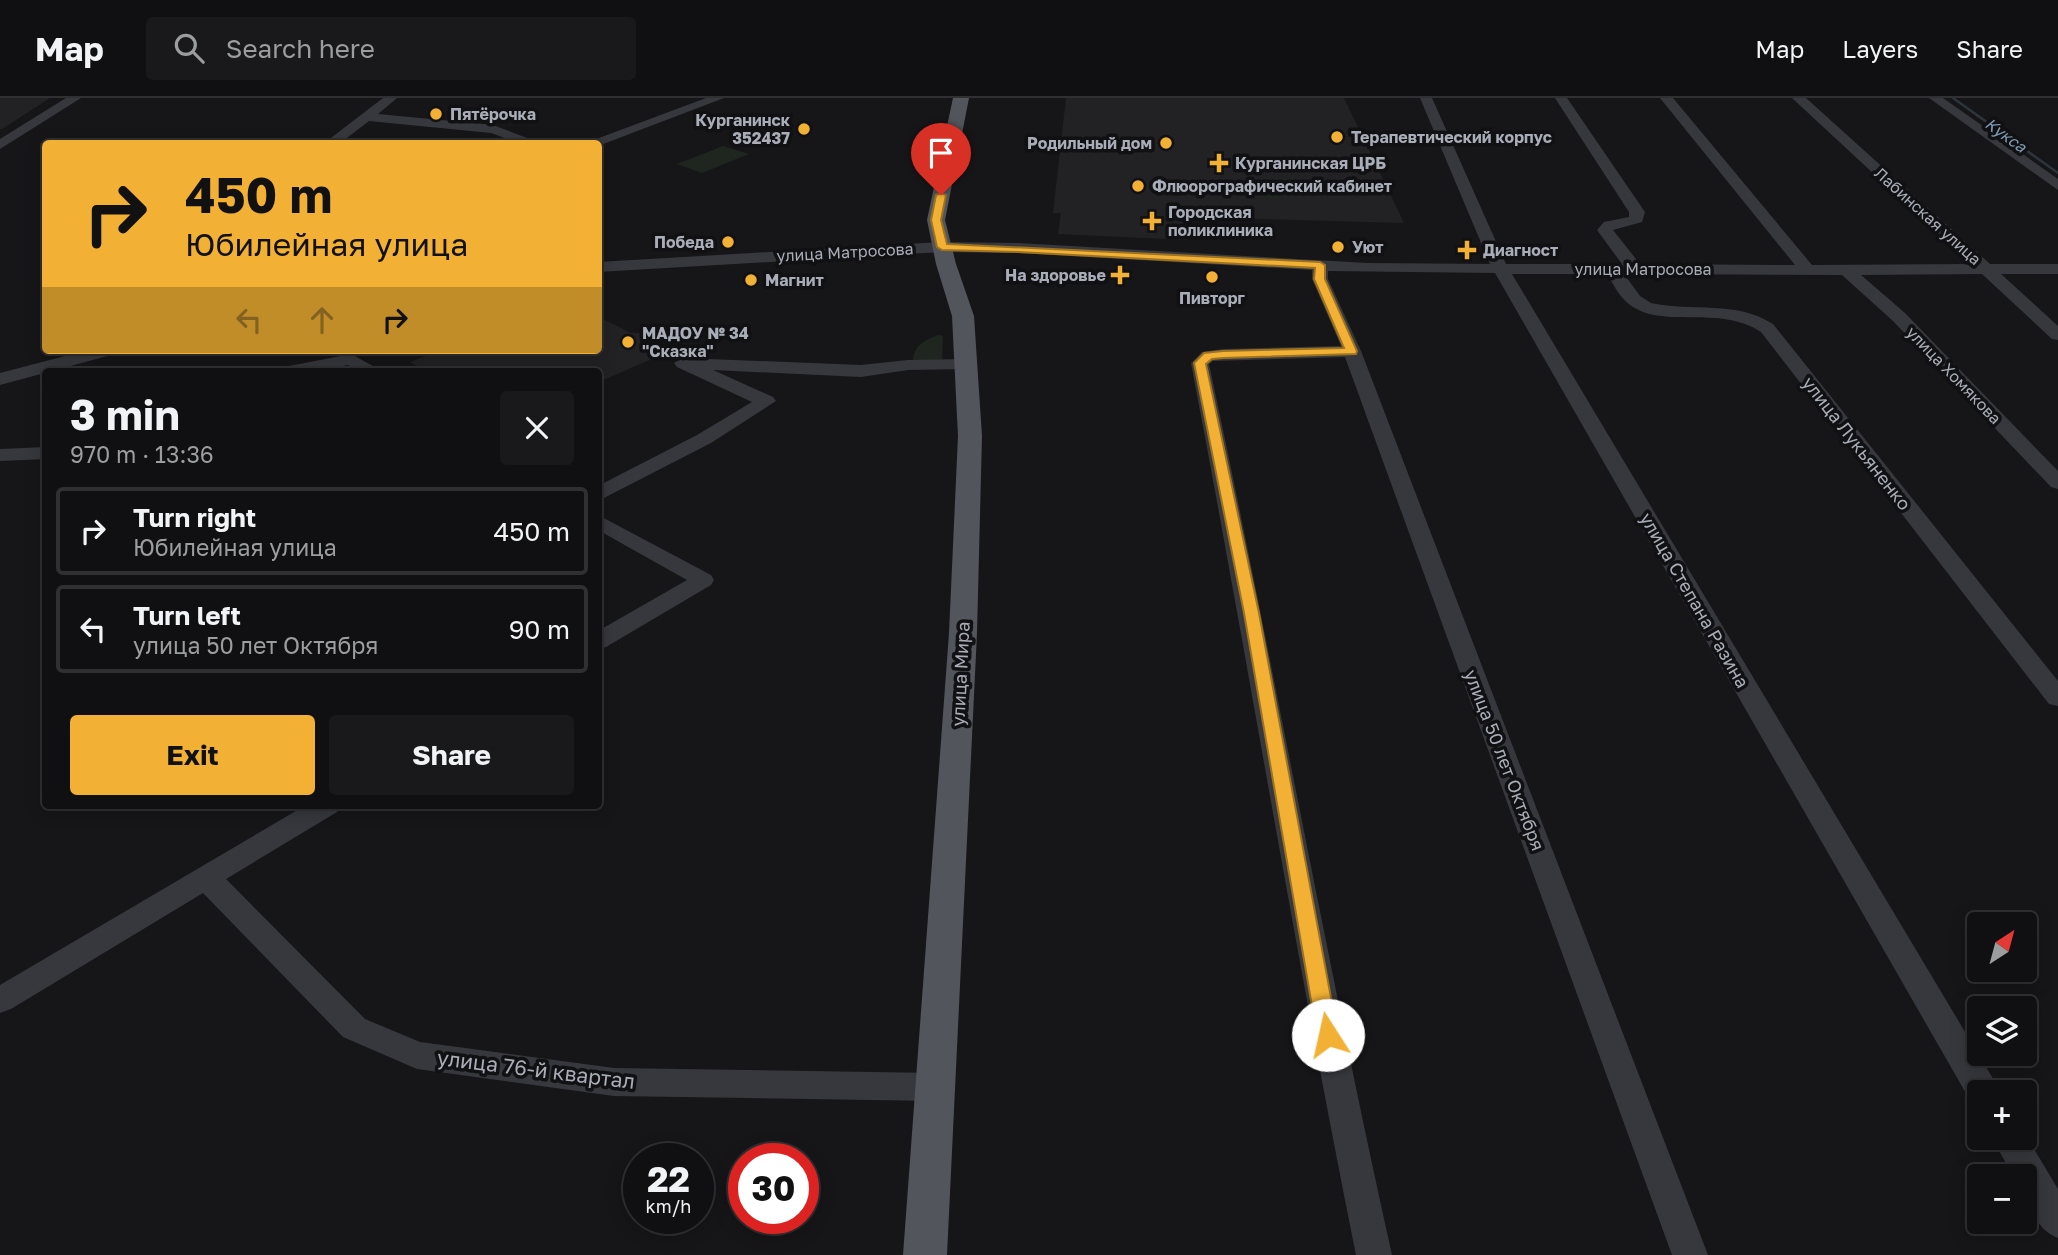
<!DOCTYPE html>
<html lang="en">
<head>
<meta charset="utf-8">
<style>
  body { margin:0; font-family:"Golos Text",sans-serif; background:#19191b; color:#f1f3f6; height:100vh; display:flex; flex-direction:column; font-size:26px; white-space:nowrap }
  * { box-sizing:border-box; margin:0 }
  p { font-size:23px; color:#9c9d9f }
  .icon { flex:none; width:38px; height:38px; fill:none; stroke:currentColor; stroke-width:2; stroke-linecap:round; stroke-linejoin:round }
  .map { position:relative; flex:1; overflow:hidden }
  .drawer { position:absolute; left:42px; top:270px; width:560px; height:441px; display:flex; flex-direction:column; background:#101012; border-radius:7px; box-shadow:0 4px 18px #0003,0 0 0 2px #303032 }
  .drawer>* { flex:none }
  .banner { position:absolute; left:42px; top:42px; width:560px; height:214px; border-radius:7px; box-shadow:0 4px 18px #0003,0 0 0 2px #303032; background:#f2b134; color:#111; overflow:hidden }
  .needle { width:46px; rotate:36deg }
  .buttons { position:absolute; left:1967px; top:814px; display:grid; gap:14px }
  .buttons a { display:grid; place-items:center; width:70px; height:70px; border-radius:7px; background:#101012; box-shadow:0 4px 18px #0003,0 0 0 2px #303032; font-size:35px }
  .speed { position:absolute; left:623px; top:1045px; display:flex; gap:14px; font-size:35px; font-weight:700; text-align:center }
  .speed>* { display:grid; place-content:center; width:91px; height:91px; border-radius:50%; background:#101012; box-shadow:0 4px 18px #0003,0 0 0 2px #303032; line-height:1 }
  .speed small { font-size:18px; font-weight:400 }
  .speed .limit { border:10px solid #d22; background:#fff; color:#111 }
  .pin { position:absolute; display:grid; place-items:center; width:60px; height:60px; color:#fff; margin:-72px -30px; border-radius:50% 50% 50% 0; rotate:-45deg; box-shadow:0 0 7px #0007 }
  .pin .icon { rotate:45deg }
  .me { position:absolute; width:77px; margin:-38px; rotate:350deg; stroke-linejoin:round; filter:drop-shadow(0 0 5px #0008) }
  .turn { display:flex; align-items:center; gap:24px; height:147px; padding:0 28px; font-size:32px }
  .turn .icon { width:91px; height:91px; stroke-width:2.5 }
  .turn b { display:block; font-size:49px; line-height:60px }
  .lanes { display:flex; align-items:center; height:66px; padding:0 28px; background:#0003; justify-content:center; gap:35px; direction:ltr }
  .lanes .off { opacity:.35 }
  .round { display:grid; place-items:center; flex:none; width:74px; height:74px; border-radius:7px; background:#19191b }
  .overview { display:flex; align-items:center; justify-content:space-between; height:119px; padding:0 28px }
  h1 { font-size:42px; font-weight:700; line-height:52px }
  .cta { display:flex; gap:14px; margin-top:auto; padding:14px 28px }
  .cta a { flex:1; height:80px; border-radius:7px; background:#f2b134; color:#111; font-size:28px; font-weight:700; line-height:80px; text-align:center }
  .cta a+a { background:#19191b; color:#f1f3f6 }
  ul { padding:0; list-style:none }
  li { display:flex; align-items:center; gap:21px; height:88px; margin:0 14px 10px; padding:0 14px; border:4px solid #303032; border-radius:7px }
  li div { flex:1 }
  li b { display:block; font-size:26px }
  li em { font-style:normal }
  header { display:flex; align-items:center; gap:42px; box-sizing:border-box; height:98px; padding:0 35px; background:#101012; border-bottom:2px solid #303032 }
  header strong { font-size:33px }
  nav { display:flex; gap:38px; margin-inline-start:auto; font-size:24px }
  .search { width:490px; height:63px; background:#19191b; display:flex; align-items:center; gap:18px; box-sizing:border-box; padding:0 24px; border-radius:7px; color:#9c9d9f; font-size:26px }
  .map>svg:first-child { display:block }
  .built { fill:#222225 }
  .green { fill:#1e261f }
  .lines { fill:none; stroke-linecap:round; stroke-linejoin:round }
  .stream { stroke:#2c353c; stroke-width:2.5 }
  .minor { fill:#37383d; fill-rule:evenodd }
  .major { fill:#53555c; fill-rule:evenodd }
  .route { fill:#f2b134; stroke:#9d7322; stroke-width:2 }
  .poi-dot { fill:#f2b134; stroke:#111113; stroke-width:2.5 }
  .labels { text-anchor:middle; dominant-baseline:central; stroke-width:7; stroke-linejoin:round; paint-order:stroke }
  .far-poi-label { font-size:16px; font-weight:bold; fill:#a8adb8; stroke:#111113; text-anchor:start }
  .far-water-label { font-size:16px; font-style:italic; fill:#7f9bb3; stroke:#111113 }
  .far-street-label { font-size:16px; fill:#a8adb8; stroke:#111113 }
  .street-label { font-size:18px; fill:#a8adb8; stroke:#111113 }
  .near-street-label { font-size:21px; fill:#a8adb8; stroke:#111113 }
</style>
</head>
<body>
<header>
<strong>Map</strong>
<div class="search"><svg class="icon" aria-label="search" viewBox="0 0 24 24"><circle cx="10" cy="10" r="6"/><path d="M15 15l6 6"/></svg>Search here</div>
<nav><a>Map</a><a>Layers</a><a>Share</a></nav>
</header>
<div class="map">
<svg width="2058" height="1157" viewBox="0 0 2058 1157">
  <rect width="100%" height="100%" fill="#161618"/>
  <g class="built">
    <path d="M0 0H50L2 31H0Z"/>
    <path d="M1066 0H1344L1404 125 1190 119 1187 142 1058 136 1061 115H1053Z"/>
    <path d="M599 219 631 235H641L672 252 599 284 598 273H425L410 264 441 252H598Z"/>
  </g>
  <g class="green">
    <path d="M723 48 749 56 702 75 677 66Z"/>
    <path d="M1266 79 1295 81 1297 97 1266 101Z"/>
    <path d="M938 237 943 238 942 264 913 262C914 247 925 242 938 237Z"/>
  </g>
  <g class="lines">
    <path class="stream" d="M1953 0 2058 75"/>
    <g class="minor">
      <path d="M66 0H81L0 51V41Z"/>
      <path d="M383 0H397L378 16 493 27 543 46H521L491 35 369 23 339 46H323Z"/>
      <path d="M706 0H724L598 48V46H583Z"/>
      <path d="M1420 0H1432L1506 166H1622L1597 132 1604 124 1629 119V114L1555 0H1567L1645 114 1642 124 1613 132 1640 166 1795 167 1660 0H1673L1812 167 1971 166 1792 0H1806L1990 166H2058V176H2001L2058 228V242L2052 241 1982 176 1861 177 1905 215 2058 373V391L2051 389 1893 223 1842 177 1624 176 1640 198 1651 205C1694 214 1735 202 1773 226L2058 583V608L2049 606 1761 234C1718 206 1665 232 1630 207 1620 200 1613 186 1607 176H1512L1995 984 1999 994H1979V1007L1971 1004 1495 175 1328 173V181L1361 253 1708 1157H1672L1345 259 1213 263 1209 266C1273 563 1326 861 1392 1157H1356C1296 861 1248 562 1191 265L1202 254 1223 251 1341 248 1312 181V172L1018 155 942 154 598 174V164L942 144 1018 145 1368 165 1490 166Z"/>
      <path d="M1929 0H1943L2058 81V92Z"/>
      <path d="M88 252H118L115 256 0 287V275Z"/>
      <path d="M351 256 382 273H359L348 267 318 273H282L284 269Z"/>
      <path d="M683 260 861 267 908 262 967 261 976 266 967 271 908 272 861 279 713 272 773 299 776 303 711 345 598 403V388L697 337 752 304 677 269 674 265Z"/>
      <path d="M46 349V361L0 363V351Z"/>
      <path d="M598 417 711 477 714 482 711 487 606 549 598 551V533L687 482 598 432Z"/>
      <path d="M306 707H341L337 714 226 781 365 921 420 944 614 970 935 975 947 979 951 989 947 999 935 1003 614 998 417 971 343 939 203 795 11 911 0 915V887Z"/>
      <path d="M2025 1036 2058 1091V1140C2034 1131 2025 1102 2025 1078H2013L1992 1040H2025Z"/>
    </g>
    <path class="major" d="M953 0H969L945 122 956 166 974 218 982 338 977 535 947 1157H903L949 535 958 338 952 218 936 166 927 122Z"/>
  </g>
  <path class="route" d="M941 95 946 97 941 122 947 146 1320 164 1325 167V181L1357 253 1356 256 1223 260 1212 261 1206 266 1259 515 1338 937 1335 943 1328 946 1320 943 1317 937 1244 515 1194 265 1204 255 1223 253 1344 250 1314 181 1315 170 1018 154 942 152 937 149 931 122 936 97Z"/>
  <g class="poi-dot">
    <circle cx="436" cy="16" r="7"/>
    <circle cx="804" cy="31" r="7"/>
    <circle cx="1337" cy="39" r="7"/>
    <circle cx="1166" cy="45" r="7"/>
    <path d="M1215.5 54.5h7v7h7v7h-7v7h-7v-7h-7v-7h7z"/>
    <circle cx="1138" cy="88" r="7"/>
    <path d="M1148.5 112.5h7v7h7v7h-7v7h-7v-7h-7v-7h7z"/>
    <circle cx="728" cy="144" r="7"/>
    <circle cx="1338" cy="149" r="7"/>
    <path d="M1463.5 141.5h7v7h7v7h-7v7h-7v-7h-7v-7h7z"/>
    <path d="M1116.5 166.5h7v7h7v7h-7v7h-7v-7h-7v-7h7z"/>
    <circle cx="1212" cy="179" r="7"/>
    <circle cx="751" cy="182" r="7"/>
    <circle cx="628" cy="244" r="7"/>
  </g>
  <g class="labels">
    <g class="far-poi-label">
      <text x="450" y="16">Пятёрочка</text>
      <text x="790" y="22" text-anchor="end">Курганинск<tspan x="790" dy="18">352437</tspan></text>
      <text x="1351" y="39">Терапевтический корпус</text>
      <text x="1152" y="45" text-anchor="end">Родильный дом</text>
      <text x="1235" y="65">Курганинская ЦРБ</text>
      <text x="1152" y="88">Флюорографический кабинет</text>
      <text x="1168" y="114">Городская<tspan x="1168" dy="18">поликлиника</tspan></text>
      <text x="714" y="144" text-anchor="end">Победа</text>
      <text x="1352" y="149">Уют</text>
      <text x="1483" y="152">Диагност</text>
      <text x="1106" y="177" text-anchor="end">На здоровье</text>
      <text x="765" y="182">Магнит</text>
      <text x="1212" y="200" text-anchor="middle">Пивторг</text>
      <text x="642" y="235">МАДОУ № 34<tspan x="642" dy="18">"Сказка"</tspan></text>
    </g>
    <g class="far-water-label">
      <text transform="translate(2006 37) rotate(36)">Кукса</text>
    </g>
    <g class="far-street-label">
      <text transform="translate(1928 118) rotate(42)">Лабинская улица</text>
      <text transform="translate(845 154) rotate(-3)">улица Матросова</text>
      <text x="1643" y="171">улица Матросова</text>
      <text transform="translate(1954 277) rotate(46)">улица Хомякова</text>
    </g>
    <g class="street-label">
      <text transform="translate(1857 345) rotate(52)">улица Лукьяненко</text>
      <text transform="translate(1695 502) rotate(60)">улица Степана Разина</text>
      <text transform="translate(960 576) rotate(-87)">улица Мира</text>
      <text transform="translate(1505 662) rotate(69)">улица 50 лет Октября</text>
    </g>
    <g class="near-street-label">
      <text transform="translate(536 971) rotate(7)">улица 76-й квартал</text>
    </g>
  </g>
</svg>
<div class="buttons">
<a><svg class="needle" viewBox="-14 -14 28 28"><path d="M0-13l5 13h-10z" fill="#e53935"/><path d="M0 13l5-13h-10z" fill="#9c9d9f"/></svg></a>
<a><svg class="icon" aria-label="layers" viewBox="0 0 24 24"><path d="M12 4l9 5-9 5-9-5zM3 14l9 5 9-5"/></svg></a>
<a>+</a>
<a>−</a>
</div>
<div class="speed"><div>22<small>km/h</small></div><div class="limit">30</div></div>
<div class="pin" style="left:941px;top:97px;background:#d93025"><svg class="icon" aria-label="arrive" viewBox="0 0 24 24"><path d="M6 21V4h12l-3 4 3 4H6"/></svg></div>
<svg class="me" style="left:1328px;top:937px" viewBox="-20 -20 40 40"><circle r="19" fill="#fff"/><path d="M0-13L10 11 0 6-10 11z" fill="#f2b134"/></svg>
<div class="banner">
<div class="turn"><svg class="icon" aria-label="right" viewBox="0 0 24 24"><path d="M7 20v-9h11M14 6l5 5-5 5"/></svg><div><b>450 m</b>Юбилейная улица</div></div>
<div class="lanes"><svg class="icon off" aria-label="left" viewBox="0 0 24 24"><path d="M17 20v-9H6M10 6l-5 5 5 5"/></svg><svg class="icon off" aria-label="ahead" viewBox="0 0 24 24"><path d="M12 20V5M6 11l6-6 6 6"/></svg><svg class="icon" aria-label="right" viewBox="0 0 24 24"><path d="M7 20v-9h11M14 6l5 5-5 5"/></svg></div>
</div>
<section class="drawer">
<div class="overview"><div><h1>3 min</h1><p>970 m · 13:36</p></div><a class="round"><svg class="icon" aria-label="close" viewBox="0 0 24 24"><path d="M6 6l12 12M18 6L6 18"/></svg></a></div>
<ul>
<li><svg class="icon" aria-label="right" viewBox="0 0 24 24"><path d="M7 20v-9h11M14 6l5 5-5 5"/></svg><div><b>Turn right</b><p>Юбилейная улица</p></div><em>450 m</em></li>
<li><svg class="icon" aria-label="left" viewBox="0 0 24 24"><path d="M17 20v-9H6M10 6l-5 5 5 5"/></svg><div><b>Turn left</b><p>улица 50 лет Октября</p></div><em>90 m</em></li>
</ul>
<div class="cta"><a>Exit</a><a>Share</a></div>
</section>
</div>
</body>
</html>
